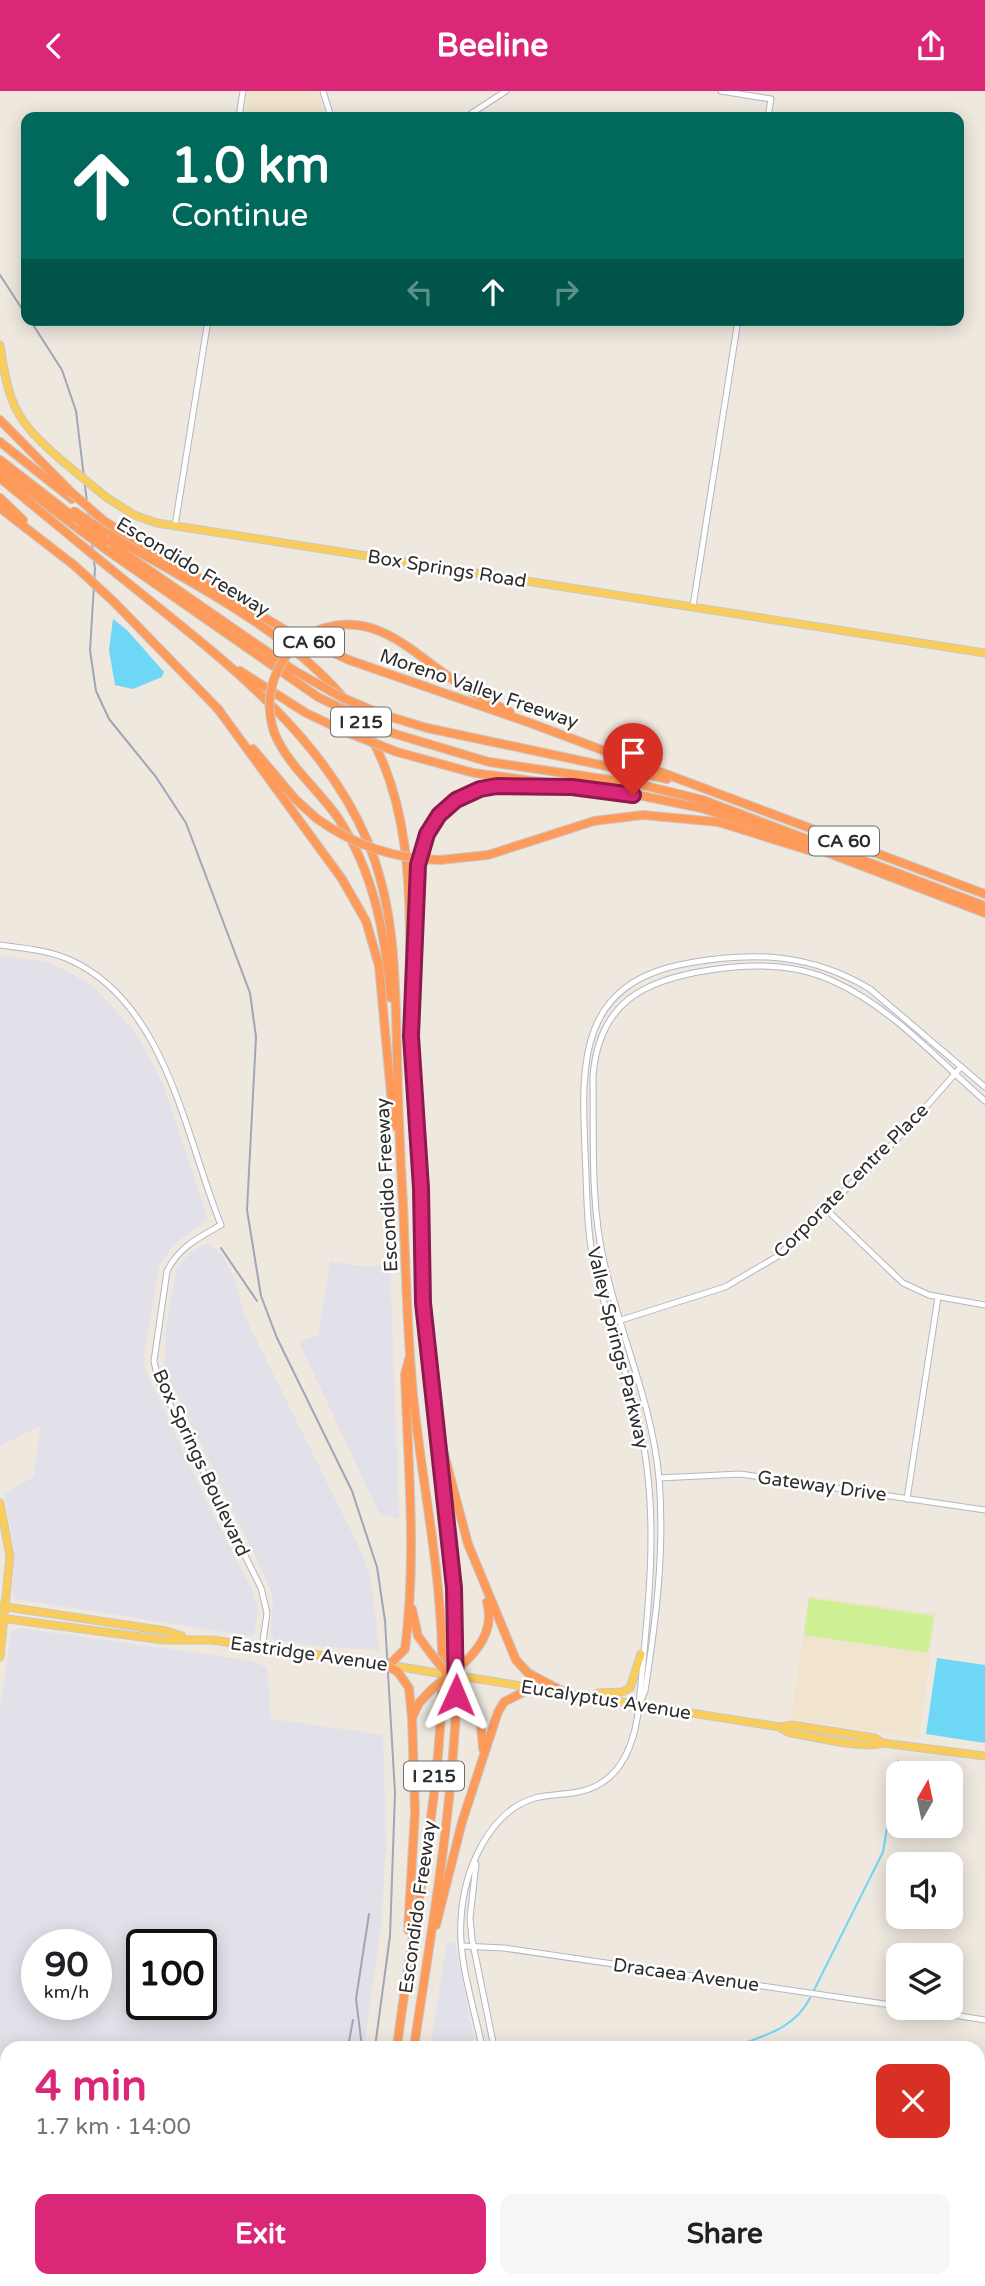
<!DOCTYPE html>
<html lang="en">
<head>
<meta charset="utf-8">
<style>
  body { margin:0; font-family:"Varela Round",sans-serif; background:#f6f6f6; color:#202124; height:100vh; display:flex; flex-direction:column; font-size:26px; white-space:nowrap }
  * { box-sizing:border-box; margin:0 }
  p { font-size:23px; color:#757577 }
  .icon { flex:none; width:38px; height:38px; fill:none; stroke:currentColor; stroke-width:2; stroke-linecap:round; stroke-linejoin:round }
  .map { position:relative; flex:1; overflow:hidden }
  .side { position:absolute; left:0px; top:1950px; width:985px; height:247px; display:flex; flex-direction:column; background:#fff; border-radius:21px 21px 0 0; box-shadow:0 4px 18px #0003 }
  .side>* { flex:none }
  .hud { position:absolute; left:21px; top:21px; width:943px; height:214px; border-radius:14px; box-shadow:0 4px 18px #0003; background:#00695c; color:#fff; overflow:hidden }
  .needle { width:46px; rotate:9deg }
  .fabs { position:absolute; left:886px; top:1670px; display:grid; gap:14px }
  .fabs a { display:grid; place-items:center; width:77px; height:77px; border-radius:14px; background:#fff; box-shadow:0 4px 18px #0003; font-size:35px }
  .speed { position:absolute; left:21px; top:1838px; display:flex; gap:14px; font-size:35px; font-weight:700; text-align:center }
  .speed>* { display:grid; place-content:center; width:91px; height:91px; border-radius:50%; background:#fff; box-shadow:0 4px 18px #0003; line-height:1 }
  .speed small { font-size:18px; font-weight:400 }
  .speed .limit { border:4px solid #111; border-radius:10px; background:#fff; color:#111 }
  .pin { position:absolute; display:grid; place-items:center; width:60px; height:60px; color:#fff; margin:-72px -30px; border-radius:50% 50% 50% 0; rotate:-45deg; box-shadow:0 0 7px #0007 }
  .pin .icon { rotate:45deg }
  .me { position:absolute; width:77px; margin:-38px; rotate:1deg; stroke-linejoin:round; filter:drop-shadow(0 0 5px #0008) }
  .turn { display:flex; align-items:center; gap:24px; height:147px; padding:0 35px; font-size:32px }
  .turn .icon { width:91px; height:91px; stroke-width:2.5 }
  .turn b { display:block; font-size:49px; line-height:60px }
  .lanes { display:flex; align-items:center; height:66px; padding:0 35px; background:#0003; justify-content:center; gap:35px; direction:ltr }
  .lanes .off { opacity:.35 }
  .round { display:grid; place-items:center; flex:none; width:74px; height:74px; border-radius:14px; background:#f6f6f6 }
  .overview { display:flex; align-items:center; justify-content:space-between; height:119px; padding:0 35px }
  h1 { font-size:42px; font-weight:800; line-height:52px; color:#db2777 }
  .cta { display:flex; gap:14px; margin-top:auto; padding:14px 35px }
  .cta a { flex:1; height:80px; border-radius:14px; background:#db2777; color:#fff; font-size:28px; font-weight:800; line-height:80px; text-align:center }
  .cta a+a { background:#f6f6f6; color:#202124 }
  header { display:flex; justify-content:space-between; align-items:center; height:91px; padding:0 35px; background:#db2777; color:#fff; font-size:32px; font-weight:800 }
  .map>svg:first-child { display:block }
  .industrial { fill:#e2e0e8; fill-rule:evenodd }
  .education { fill:#f1e4ce }
  .green { fill:#b7e899 }
  .pitch { fill:#cdf095 }
  .water { fill:#6ed7f6 }
  .lines { fill:none; stroke-linecap:round; stroke-linejoin:round }
  .stream { stroke:#6ed7f6; stroke-width:2 }
  .minor-casing { stroke:#b3b6c1; stroke-width:7 }
  .major-casing { stroke:#c8c8c8; stroke-width:9 }
  .highway-casing { stroke:#c8c8c8; stroke-width:10 }
  .minor { stroke:#fff; stroke-width:5 }
  .major { stroke:#f9cd5b; stroke-width:7 }
  .highway { stroke:#ff9b5a; stroke-width:8 }
  .rail { stroke:#a1a5b8; stroke-width:2 }
  .major-bridge-casing { stroke:#c8c8c8; stroke-width:9; stroke-linecap:butt }
  .highway-bridge-casing { stroke:#c8c8c8; stroke-width:10; stroke-linecap:butt }
  .major-bridge { stroke:#f9cd5b; stroke-width:7 }
  .highway-bridge { stroke:#ff9b5a; stroke-width:8 }
  .route-casing { stroke:#8e194d; stroke-width:18 }
  .route { stroke:#db2777; stroke-width:12 }
  .labels { text-anchor:middle; dominant-baseline:central; stroke-width:5; stroke-linejoin:round; paint-order:stroke }
  .shield { fill:#fff; stroke:#6c6c6c; stroke-width:2 }
  .shield-label { font-size:18px; font-weight:bold; fill:#2d2d2d }
  .street-label { font-size:19px; fill:#2d2d2d; stroke:#fff }
</style>
</head>
<body>
<header><svg class="icon" aria-label="back" viewBox="0 0 24 24"><path d="M15 5l-7 7 7 7"/></svg>Beeline<svg class="icon" aria-label="share" viewBox="0 0 24 24"><path d="M12 15V3M7 8l5-5 5 5M5 13v7h14v-7"/></svg></header>
<div class="map">
<svg width="985" height="2195" viewBox="0 0 985 2195">
  <rect width="100%" height="100%" fill="#efe8df"/>
  <g class="industrial">
    <path d="M0 864 51 872 93 895 136 942 164 995 208 1129 174 1153 159 1175 144 1265 145 1278 209 1416 251 1496 258 1517 254 1544 250 1545 16 1508 12 1502 15 1462 4 1402 34 1386 40 1335 0 1355Z"/>
    <path d="M208 1152 223 1165 236 1191 244 1224 363 1464 371 1489 379 1559 318 1555 274 1549 271 1545 273 1506 262 1479 164 1277 166 1238 176 1179 190 1161Z"/>
    <path d="M330 1170 365 1176 390 1173 399 1427 380 1424 299 1251 318 1244Z"/>
    <path d="M18 1537 247 1569 267 1576 271 1628 383 1644 386 1753 381 1835 364 1956H7V2038H0V1621L11 1541ZM96 1853V1913H37V1853ZM201 1853V1913H142V1853Z"/>
    <path d="M447 1851H455L475 1956H430Z"/>
    <path d="M433 2189H509L486 2195H458Z"/>
  </g>
  <g class="education">
    <path d="M248 0H317L325 26H244Z"/>
    <path d="M809 1505 936 1522 919 1648 791 1628Z"/>
  </g>
  <path class="green" d="M0 2171 7 2177V2189H20L25 2195H0Z"/>
  <path class="pitch" d="M809 1507 934 1525 928 1562 804 1544Z"/>
  <g class="water">
    <path d="M113 528 127 539 164 581 162 586 133 598 115 594 109 559Z"/>
    <path d="M937 1567 985 1574V1652L926 1643Z"/>
  </g>
  <g class="lines">
    <g class="stream">
      <path d="M814 1899 883 1761 898 1670"/>
      <path d="M734 1956C765 1944 794 1938 810 1907"/>
      <path d="M422 2189 427 2195"/>
      <path d="M393 2194 399 2189"/>
    </g>
    <defs>
      <g id="minor">
        <path d="M323 0 331 26"/>
        <path d="M721 0 771 8 768 26"/>
        <path d="M239 26 243 0"/>
        <path d="M466 26 506 0"/>
        <path d="M175 435 208 229"/>
        <path d="M693 515 738 229"/>
        <path d="M0 854C23 857 47 859 68 868 167 911 185 1046 221 1134 198 1147 179 1156 167 1180L154 1270 158 1289 261 1497 267 1522 262 1557"/>
        <path d="M827 1119 903 1192 929 1204 985 1214"/>
        <path d="M618 1230 725 1196 778 1165 902 1043 961 976"/>
        <path d="M659 1387 740 1383 985 1419"/>
        <path d="M907 1408 938 1206"/>
        <path d="M641 1609 645 1600C656 1529 665 1459 659 1387 652 1312 620 1244 604 1171 590 1111 594 1045 593 985 599 911 644 889 710 879 753 872 796 872 835 891 892 917 938 969 985 1010"/>
        <path d="M476 1773 470 1827 472 1848 494 1956"/>
        <path d="M463 1855 504 1857 898 1915"/>
        <path d="M904 1916 985 1929"/>
        <path d="M482 1956C474 1916 458 1870 461 1829 463 1783 487 1721 535 1707 549 1703 564 1704 578 1701 621 1693 635 1653 639 1614 646 1536 657 1456 647 1377 638 1304 608 1239 593 1168 586 1133 587 1095 585 1060 581 969 579 891 689 872 755 860 812 863 870 898L985 996"/>
        <path d="M527 2189 528 2195"/>
        <path d="M538 2189 539 2195"/>
        <path d="M954 2189 985 2194"/>
      </g>
      <g id="major">
        <path d="M0 254C9 314 15 329 61 369"/>
        <path d="M106 406 134 424 157 432 985 562"/>
        <path d="M0 1412 10 1465 0 1566"/>
        <path d="M0 1515 166 1540 182 1545"/>
        <path d="M0 1527 164 1549H212L384 1573"/>
        <path d="M389 1574 431 1581"/>
        <path d="M466 1586 780 1636 792 1634 875 1647 883 1652 985 1665"/>
        <path d="M597 1602 622 1601 630 1597 641 1563"/>
        <path d="M781 1637 790 1642C813 1645 863 1659 883 1652"/>
        <path d="M0 2148 7 2156"/>
        <path d="M978 2148 985 2107"/>
        <path d="M0 2162 7 2169"/>
        <path d="M28 2189 34 2195"/>
        <path d="M40 2189 46 2195"/>
        <path d="M970 2195 971 2189"/>
      </g>
      <g id="highway">
        <path d="M0 329 71 401"/>
        <path d="M0 351 72 408"/>
        <path d="M0 369 75 427"/>
        <path d="M0 378 80 439"/>
        <path d="M0 387 80 453"/>
        <path d="M0 407 23 429"/>
        <path d="M0 417 75 475"/>
        <path d="M104 430 290 542 349 569 533 633 985 803"/>
        <path d="M105 441C193 495 314 549 368 641 421 732 407 842 411 943 412 993 418 1043 421 1093 423 1135 421 1177 424 1218 434 1362 466 1505 454 1650 447 1753 429 1855 414 1956"/>
        <path d="M107 450 295 580"/>
        <path d="M108 460 318 606"/>
        <path d="M112 479C205 555 319 635 367 749 396 818 395 888 397 962 398 1012 400 1063 403 1113 406 1180 407 1247 414 1313 423 1396 440 1476 442 1559 445 1692 413 1825 397 1956"/>
        <path d="M114 511 219 619"/>
        <path d="M324 537C376 522 410 559 449 586 468 600 489 610 510 621"/>
        <path d="M240 580 306 622 346 641"/>
        <path d="M218 618 342 788 366 830 379 875 394 1035"/>
        <path d="M381 623 427 637 667 688"/>
        <path d="M274 641C287 674 318 698 338 727 374 781 385 843 391 907"/>
        <path d="M392 642 489 671 638 693 703 709 985 815"/>
        <path d="M253 658 296 709 316 727"/>
        <path d="M397 661 474 682 633 703 701 717 758 735 985 822"/>
        <path d="M440 769 488 764 594 730 643 724 718 731 811 760"/>
        <path d="M414 861C417 799 407 710 489 696 509 693 528 698 548 697"/>
        <path d="M442 1355 468 1453 516 1569 528 1582 562 1600"/>
        <path d="M412 1518 418 1545 432 1564"/>
        <path d="M465 1571C482 1555 494 1535 487 1511"/>
        <path d="M389 1574 405 1558C417 1467 408 1374 405 1283L409 1268"/>
        <path d="M398 1581 409 1597 412 1627 415 1721 408 1839"/>
        <path d="M465 1605 481 1634 483 1658"/>
        <path d="M412 1627 419 1612 432 1598"/>
        <path d="M436 1834 462 1731 498 1621 504 1611 533 1596"/>
        <path d="M365 2195 366 2189"/>
        <path d="M381 2195 382 2189"/>
      </g>
    </defs>
    <use href="#minor" class="minor-casing"/>
    <use href="#major" class="major-casing"/>
    <use href="#highway" class="highway-casing"/>
    <use href="#minor" class="minor"/>
    <use href="#major" class="major"/>
    <use href="#highway" class="highway"/>
    <g class="rail">
      <path d="M0 184 26 224"/>
      <path d="M30 229 62 279 76 320 95 478 90 559 96 600 109 628 156 686 186 732 250 902 256 946 247 1119 261 1205 277 1247 352 1400 377 1476 385 1530 395 1702 390 1845 375 1956"/>
      <path d="M221 1157 257 1210"/>
      <path d="M348 1956 353 1929"/>
      <path d="M362 1956 356 1908 369 1823"/>
      <path d="M342 2195 343 2189"/>
    </g>
    <defs>
      <g id="major-bridge">
        <path d="M61 369 106 406"/>
        <path d="M431 1581 466 1586"/>
      </g>
      <g id="highway-bridge">
        <path d="M71 401 104 430"/>
        <path d="M74 420 105 441"/>
        <path d="M75 427 107 450"/>
        <path d="M80 439 108 460"/>
        <path d="M80 453 112 479"/>
        <path d="M75 475 114 511"/>
        <path d="M295 580 341 606 381 623"/>
        <path d="M318 606 392 642"/>
        <path d="M274 641C260 597 282 553 324 537"/>
        <path d="M346 641 397 661"/>
        <path d="M316 727C353 754 394 768 440 769"/>
        <path d="M432 1564 465 1605"/>
        <path d="M384 1573 398 1581"/>
        <path d="M432 1598 465 1571"/>
      </g>
    </defs>
    <use href="#major-bridge" class="major-bridge-casing"/>
    <use href="#highway-bridge" class="highway-bridge-casing"/>
    <use href="#major-bridge" class="major-bridge"/>
    <use href="#highway-bridge" class="highway-bridge"/>
  </g>
  <g class="lines">
    <defs>
      <path id="route" d="M456 1604 454 1497 423 1212 421 1097 411 945 418 774 427 743 439 724 456 709 480 698 497 695 572 696 633 704"/>
    </defs>
    <use href="#route" class="route-casing"/>
    <use href="#route" class="route"/>
  </g>
  <g class="labels">
    <g class="shield">
      <rect x="274" y="536.5" width="70" height="29" rx="5"/>
      <rect x="331" y="616.5" width="60" height="29" rx="5"/>
      <rect x="809" y="735.5" width="70" height="29" rx="5"/>
      <rect x="404" y="1670.5" width="60" height="29" rx="5"/>
    </g>
    <g class="shield-label">
      <text x="309" y="551">CA 60</text>
      <text x="361" y="631">I 215</text>
      <text x="844" y="750">CA 60</text>
      <text x="434" y="1685">I 215</text>
    </g>
    <g class="street-label">
      <text transform="translate(193 476) rotate(31)">Escondido Freeway</text>
      <text transform="translate(447 478) rotate(9)">Box Springs Road</text>
      <text transform="translate(479 598) rotate(19)">Moreno Valley Freeway</text>
      <text transform="translate(851 1090) rotate(-45)">Corporate Centre Place</text>
      <text transform="translate(387 1094) rotate(-93)">Escondido Freeway</text>
      <text transform="translate(618 1257) rotate(76)">Valley Springs Parkway</text>
      <text transform="translate(201 1372) rotate(65)">Box Springs Boulevard</text>
      <text transform="translate(822 1395) rotate(8)">Gateway Drive</text>
      <text transform="translate(309 1563) rotate(8)">Eastridge Avenue</text>
      <text transform="translate(606 1609) rotate(9)">Eucalyptus Avenue</text>
      <text transform="translate(418 1816) rotate(-82)">Escondido Freeway</text>
      <text transform="translate(686 1884) rotate(8)">Dracaea Avenue</text>
    </g>
  </g>
</svg>
<div class="fabs">
<a><svg class="needle" viewBox="-14 -14 28 28"><path d="M0-13l5 13h-10z" fill="#e53935"/><path d="M0 13l5-13h-10z" fill="#757577"/></svg></a>
<a><svg class="icon" aria-label="sound" viewBox="0 0 24 24"><path d="M4 9h4l5-4v14l-5-4H4zM17 9q2 3 0 6"/></svg></a>
<a><svg class="icon" aria-label="layers" viewBox="0 0 24 24"><path d="M12 4l9 5-9 5-9-5zM3 14l9 5 9-5"/></svg></a>
</div>
<div class="speed"><div>90<small>km/h</small></div><div class="limit">100</div></div>
<div class="pin" style="left:633px;top:704px;background:#d93025"><svg class="icon" aria-label="arrive" viewBox="0 0 24 24"><path d="M6 21V4h12l-3 4 3 4H6"/></svg></div>
<svg class="me" style="left:456px;top:1604px" viewBox="-20 -20 40 40"><path d="M0-17L14 15 0 8-14 15z" fill="#db2777" stroke="#fff" stroke-width="4"/></svg>
<div class="hud">
<div class="turn"><svg class="icon" aria-label="ahead" viewBox="0 0 24 24"><path d="M12 20V5M6 11l6-6 6 6"/></svg><div><b>1.0 km</b>Continue</div></div>
<div class="lanes"><svg class="icon off" aria-label="left" viewBox="0 0 24 24"><path d="M17 20v-9H6M10 6l-5 5 5 5"/></svg><svg class="icon" aria-label="ahead" viewBox="0 0 24 24"><path d="M12 20V5M6 11l6-6 6 6"/></svg><svg class="icon off" aria-label="right" viewBox="0 0 24 24"><path d="M7 20v-9h11M14 6l5 5-5 5"/></svg></div>
</div>
<section class="side">
<div class="overview"><div><h1>4 min</h1><p>1.7 km · 14:00</p></div><a class="round" style="background:#d93025;color:#fff"><svg class="icon" aria-label="close" viewBox="0 0 24 24"><path d="M6 6l12 12M18 6L6 18"/></svg></a></div>
<div class="cta"><a>Exit</a><a>Share</a></div>
</section>
</div>
</body>
</html>
